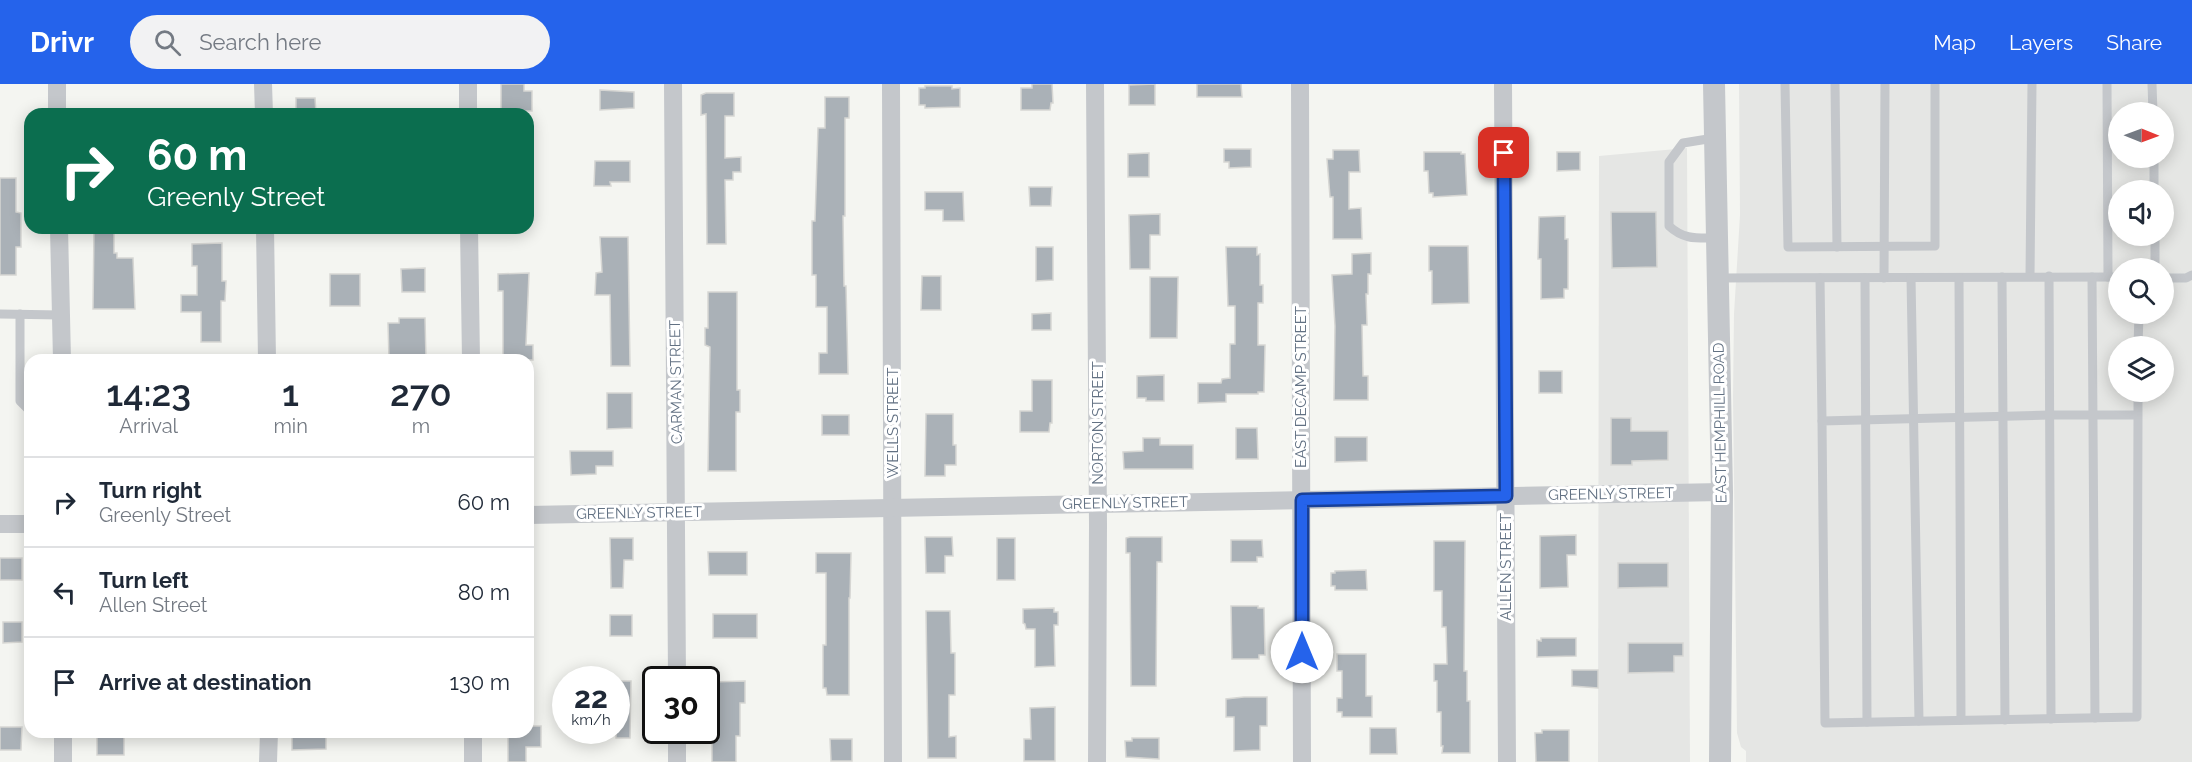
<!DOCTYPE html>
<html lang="en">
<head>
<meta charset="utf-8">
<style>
  body { margin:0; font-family:Raleway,sans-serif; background:#f2f2f3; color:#1f2937; height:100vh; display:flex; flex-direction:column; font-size:22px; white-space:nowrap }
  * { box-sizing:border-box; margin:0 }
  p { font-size:20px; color:#747a83 }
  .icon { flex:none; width:33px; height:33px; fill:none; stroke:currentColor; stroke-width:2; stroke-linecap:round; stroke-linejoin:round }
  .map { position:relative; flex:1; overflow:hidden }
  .panel { position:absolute; left:24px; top:270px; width:510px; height:384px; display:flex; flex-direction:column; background:#fff; border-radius:18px; box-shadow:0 3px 15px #0003 }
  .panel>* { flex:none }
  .hud { position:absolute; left:24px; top:24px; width:510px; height:126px; border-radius:18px; box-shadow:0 3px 15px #0003; background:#0b6e4f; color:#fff; overflow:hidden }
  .needle { width:39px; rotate:91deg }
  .fabs { position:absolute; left:2108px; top:18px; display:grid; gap:12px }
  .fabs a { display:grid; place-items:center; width:66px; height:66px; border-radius:50%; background:#fff; box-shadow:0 3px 15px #0003; font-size:30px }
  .speed { position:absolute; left:552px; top:582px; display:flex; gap:12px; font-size:30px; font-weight:700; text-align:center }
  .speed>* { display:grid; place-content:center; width:78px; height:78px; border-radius:50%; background:#fff; box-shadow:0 3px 15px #0003; line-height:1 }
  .speed small { font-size:15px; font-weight:400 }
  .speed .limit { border:3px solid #111; border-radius:9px; background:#fff; color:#111 }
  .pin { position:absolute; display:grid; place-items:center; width:51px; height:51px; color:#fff; margin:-26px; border-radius:12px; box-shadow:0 3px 9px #0006 }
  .me { position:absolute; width:66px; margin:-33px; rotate:0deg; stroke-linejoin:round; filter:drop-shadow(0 0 4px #0008) }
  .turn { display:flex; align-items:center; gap:21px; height:126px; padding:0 24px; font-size:27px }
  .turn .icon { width:78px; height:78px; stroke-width:2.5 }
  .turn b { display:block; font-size:42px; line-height:51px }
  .eta { display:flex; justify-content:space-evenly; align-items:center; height:102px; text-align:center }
  .eta b { font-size:36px; font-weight:600; line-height:42px }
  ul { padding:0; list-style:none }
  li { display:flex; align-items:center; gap:18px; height:90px; padding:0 24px; border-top:2px solid #e0e1e3 }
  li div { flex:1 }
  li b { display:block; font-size:22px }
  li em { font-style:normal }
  header { display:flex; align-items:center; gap:36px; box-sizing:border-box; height:84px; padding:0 30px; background:#2563eb; color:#fff }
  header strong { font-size:28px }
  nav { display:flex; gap:33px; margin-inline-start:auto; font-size:21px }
  .search { width:420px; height:54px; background:#f2f2f3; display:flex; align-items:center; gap:15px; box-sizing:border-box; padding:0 21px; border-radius:33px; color:#747a83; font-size:22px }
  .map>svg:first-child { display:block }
  .built { fill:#e5e6e4; fill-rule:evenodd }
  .building { fill:#aab1b7; stroke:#d6d6d3; stroke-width:1.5 }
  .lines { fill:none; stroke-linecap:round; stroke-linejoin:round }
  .service { stroke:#c4c7cb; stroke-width:9 }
  .minor { stroke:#c4c7cb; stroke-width:18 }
  .tertiary { stroke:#c4c7cb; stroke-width:22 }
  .route-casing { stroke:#184099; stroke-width:15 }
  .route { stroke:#2563eb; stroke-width:10 }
  .labels { text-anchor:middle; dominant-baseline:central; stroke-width:6; stroke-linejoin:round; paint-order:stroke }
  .street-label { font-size:15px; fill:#627183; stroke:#fff }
</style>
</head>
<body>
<header>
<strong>Drivr</strong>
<div class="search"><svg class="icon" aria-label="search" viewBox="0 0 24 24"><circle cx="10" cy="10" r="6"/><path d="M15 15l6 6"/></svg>Search here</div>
<nav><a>Map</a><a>Layers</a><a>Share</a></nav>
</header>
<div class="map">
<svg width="2192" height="678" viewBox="0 0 2192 678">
  <rect width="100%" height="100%" fill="#f4f5f1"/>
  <g class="built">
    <path d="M1739 0H2192V678H1746V667L1741 663 1737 649 1733 313 1734 230 1740 131ZM2118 28H2163V74H2118ZM2118 106H2163V152H2118ZM2118 184H2163V230H2118ZM2118 262H2163V308H2118Z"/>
    <path d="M1687 64 1690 678H1598L1599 72Z"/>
  </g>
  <g class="building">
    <path d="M501 0H524V7H532V27H501Z"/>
    <path d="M1032 0H1052L1053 19H1051L1050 26H1021V4H1032Z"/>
    <path d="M1155 0V21H1129V1Z"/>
    <path d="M1197 0H1241L1242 13H1197Z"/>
    <path d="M925 2H952V5L960 4V23L925 24V21H919V4H925Z"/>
    <path d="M600 6 634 8V24L600 26Z"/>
    <path d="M706 9H734V32H725V74L741 73V88H733V96H725L726 160H707L706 30 701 31V11Z"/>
    <path d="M825 13H849V34H845V132H843L844 202H846L848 290H819V269H827V223H816V191H812V137H815L818 44H825Z"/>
    <path d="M296 14H315L316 30H296Z"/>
    <path d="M1224 65H1251V83L1229 84V78H1224Z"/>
    <path d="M1333 66H1359L1360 88H1349V125L1361 124 1362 155H1333V113H1330L1327 75H1333Z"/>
    <path d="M1424 68H1461V70H1465L1467 111 1433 113V109H1429L1428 87H1424Z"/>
    <path d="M1557 68H1580V86L1557 87Z"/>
    <path d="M1149 69V93H1128V70Z"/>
    <path d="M595 77H630V98H610L611 102H594Z"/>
    <path d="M0 94H16V128L21 129V163H16V191H0Z"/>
    <path d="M1029 103H1052L1051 122H1030Z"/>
    <path d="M925 108H963L964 137H943V126H925Z"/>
    <path d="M1611 128H1656L1657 183 1612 184Z"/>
    <path d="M1160 130V151H1150V185H1130L1129 131Z"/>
    <path d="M1565 132V155H1568V205H1564V214L1541 215V175H1538L1539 133Z"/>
    <path d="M94 144H114V169H117V174H133L135 225H93Z"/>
    <path d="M600 153H628L630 282H611L610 211H595L596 189 602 188Z"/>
    <path d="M222 159V197H226L225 217H221V258H201V228H181V211H197V182H192V160Z"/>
    <path d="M1429 162H1468L1469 219 1432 220V187H1429Z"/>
    <path d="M1036 163H1053V196L1036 197Z"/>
    <path d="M1226 163H1257V171L1260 170V201H1263V219H1258V261H1265L1264 308H1258V310H1226V318L1198 319V299H1221L1222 295 1230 294V260H1235V222H1228Z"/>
    <path d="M1371 169V190H1368V210H1366L1367 241H1362L1363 292H1368V316H1334L1335 242 1332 191 1352 190V170Z"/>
    <path d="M425 184V208H402L401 185Z"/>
    <path d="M529 189 526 261H533V276H503V207H498V190Z"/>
    <rect x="330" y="190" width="30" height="32"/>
    <path d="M922 192H941V226H921Z"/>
    <path d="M1150 193H1178L1177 254H1150Z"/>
    <path d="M708 208H737V306H740V328H736V387H708L710 263 705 261V244H708Z"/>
    <path d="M1051 229V246H1032V230Z"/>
    <path d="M399 234H425L426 276H389L388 239H399Z"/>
    <rect x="1539" y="287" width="23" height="22"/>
    <path d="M1164 291V317H1146V314H1137V292Z"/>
    <path d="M1032 296H1052V339H1050L1049 348H1020V327H1032Z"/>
    <path d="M607 309H632V344L607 345Z"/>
    <path d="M926 330H953V361H956V381H945V392H925Z"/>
    <rect x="822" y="331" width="27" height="20"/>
    <path d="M1611 334H1631V347H1668V376L1632 377V381H1611Z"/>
    <path d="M1236 344H1257L1258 375H1236Z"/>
    <path d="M1335 353H1367V377L1335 378Z"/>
    <path d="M1143 354H1160V361H1193V385H1124L1123 368 1143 367Z"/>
    <path d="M570 367H613V382H596V390L571 391Z"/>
    <path d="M1576 451V471H1567L1568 503 1540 504V452Z"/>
    <path d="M925 453H952L953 472H945V489H926Z"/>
    <path d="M1130 453H1162V478H1157L1156 602H1131L1130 478V469H1126V454Z"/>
    <path d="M610 454H633V476H624L623 504H611Z"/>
    <rect x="997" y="454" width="18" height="42"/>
    <path d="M1231 456H1262L1263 473H1257V478H1231Z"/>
    <path d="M1434 457H1465L1464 587H1467V617H1470V669H1442L1443 662H1441V628H1437V597H1434V580H1447L1446 543H1442V507H1434Z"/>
    <path d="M708 468H747V491H709Z"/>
    <path d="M816 469H851L850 514H849V611H827L826 604H823V561H826V489H816Z"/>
    <rect x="0" y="474" width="22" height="22"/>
    <path d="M1618 479H1668V503L1618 504Z"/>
    <path d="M1366 486 1367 506H1335V502H1331V489H1335V487Z"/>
    <path d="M1231 522H1258V524H1264L1265 571H1259V575H1232Z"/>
    <path d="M1054 524V528H1058V541H1054L1055 582 1035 583V545H1026L1025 540 1023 539V525Z"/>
    <path d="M926 527H950L951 569H955V611H949V653L956 652V674H928Z"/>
    <rect x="713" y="530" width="44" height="24"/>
    <rect x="610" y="531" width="22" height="21"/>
    <path d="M3 538H22V558L3 559Z"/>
    <path d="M1541 554H1576V572L1537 573V556L1541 557Z"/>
    <path d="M1628 559H1683V572H1674V588L1628 589Z"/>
    <path d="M1337 570H1366V612H1372V633H1342V628H1337V614H1342V587H1337Z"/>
    <path d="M1572 586H1598V604L1572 602Z"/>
    <path d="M616 597H631L630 654H616Z"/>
    <path d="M745 597V619H740V652H736V678H712V598Z"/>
    <path d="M1244 613H1267V642H1260V666L1234 667V633H1226V615Z"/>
    <path d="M1055 623V677H1024V655H1031L1030 624Z"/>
    <path d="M528 642H541V663H526V678H508V648H528Z"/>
    <path d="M0 643H22L21 666H0Z"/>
    <path d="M1370 644H1396L1397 670H1370Z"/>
    <path d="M1542 646H1569V678H1536L1535 649H1542Z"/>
    <path d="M292 648H326V665L292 666Z"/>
    <rect x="97" y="651" width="27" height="20"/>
    <path d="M1132 654H1159V675L1126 673 1125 657H1132Z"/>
    <path d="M830 655H852V677H831Z"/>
  </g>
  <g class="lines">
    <g class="service">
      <path d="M1785 0 1788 163 1935 162V0"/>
      <path d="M1835 0 1837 163"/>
      <path d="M2107 0 2108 193"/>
      <path d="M2152 0 2153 28"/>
      <path d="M1714 54 1683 59 1669 78V142C1684 156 1697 154 1716 154"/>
      <path d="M2154 74V106"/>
      <path d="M2155 152V184"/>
      <path d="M2030 192 2032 0"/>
      <path d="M2049 192 2051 635"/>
      <path d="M2002 193 2005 636"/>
      <path d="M2092 193 2095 634"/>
      <path d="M1718 194 2118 193"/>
      <path d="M1820 194 1822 337"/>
      <path d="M1865 194 1867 638"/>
      <path d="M1884 194 1885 0"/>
      <path d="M1911 194 1919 637"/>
      <path d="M1959 194 1961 636"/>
      <path d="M2163 194H2186L2192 191"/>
      <path d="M0 230 61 231"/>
      <path d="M20 230V317L27 324H30"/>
      <path d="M2138 262 2139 230"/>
      <path d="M2138 331H2049L1822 337 1825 639 2137 633 2138 331V308"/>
    </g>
    <g class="minor">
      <path d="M57 0V30"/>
      <path d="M263 0 264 30"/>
      <path d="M468 0V30"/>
      <path d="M673 0 677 596"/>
      <path d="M891 0 893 678"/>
      <path d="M1095 0 1098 441 1097 678"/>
      <path d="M1300 0 1302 678"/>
      <path d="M1503 0 1507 678"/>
      <path d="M59 144 62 276"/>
      <path d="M265 144 267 276"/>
      <path d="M469 144 471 276"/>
      <path d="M528 431 1722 408"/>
      <path d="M0 440H30"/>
      <path d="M63 678V648"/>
      <path d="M268 678 269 648"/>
      <path d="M473 678V648"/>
      <path d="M677 678V646"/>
    </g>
    <path class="tertiary" d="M1714 0 1722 408 1720 678"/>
  </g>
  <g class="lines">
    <defs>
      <path id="route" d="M1302 568V416L1506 412 1504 69"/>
    </defs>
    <use href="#route" class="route-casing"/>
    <use href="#route" class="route"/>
  </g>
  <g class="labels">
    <g class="street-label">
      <text transform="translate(676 298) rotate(-91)">CARMAN STREET</text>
      <text transform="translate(1301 303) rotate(-90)">EAST DECAMP STREET</text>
      <text transform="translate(893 339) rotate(-90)">WELLS STREET</text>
      <text transform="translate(1098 339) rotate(-90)">NORTON STREET</text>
      <text transform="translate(1720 339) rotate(-91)">EAST HEMPHILL ROAD</text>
      <text transform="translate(1611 410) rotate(-1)">GREENLY STREET</text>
      <text transform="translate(1125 419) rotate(-1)">GREENLY STREET</text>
      <text transform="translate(639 429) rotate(-1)">GREENLY STREET</text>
      <text transform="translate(1506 483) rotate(-90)">ALLEN STREET</text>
    </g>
  </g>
</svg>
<div class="fabs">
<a><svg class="needle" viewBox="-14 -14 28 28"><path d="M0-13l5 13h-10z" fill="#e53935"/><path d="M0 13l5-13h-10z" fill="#747a83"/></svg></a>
<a><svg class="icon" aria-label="sound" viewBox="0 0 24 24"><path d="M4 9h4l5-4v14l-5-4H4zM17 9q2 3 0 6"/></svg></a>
<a><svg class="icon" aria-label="search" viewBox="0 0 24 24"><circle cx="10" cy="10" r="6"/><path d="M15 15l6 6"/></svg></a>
<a><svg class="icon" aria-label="layers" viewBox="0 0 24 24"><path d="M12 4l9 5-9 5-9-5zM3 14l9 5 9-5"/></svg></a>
</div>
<div class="speed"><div>22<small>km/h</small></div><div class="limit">30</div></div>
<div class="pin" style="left:1504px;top:69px;background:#d93025"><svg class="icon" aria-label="arrive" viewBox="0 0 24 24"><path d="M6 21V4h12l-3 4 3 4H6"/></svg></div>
<svg class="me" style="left:1302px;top:568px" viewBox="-20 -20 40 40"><circle r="19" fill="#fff"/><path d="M0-13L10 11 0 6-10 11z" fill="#2563eb"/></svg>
<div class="hud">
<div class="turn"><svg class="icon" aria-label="right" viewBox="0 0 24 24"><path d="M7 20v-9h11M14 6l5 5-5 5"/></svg><div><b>60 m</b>Greenly Street</div></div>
</div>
<section class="panel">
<div class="eta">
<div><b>14:23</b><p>Arrival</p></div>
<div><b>1</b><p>min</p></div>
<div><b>270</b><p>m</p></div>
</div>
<ul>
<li><svg class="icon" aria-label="right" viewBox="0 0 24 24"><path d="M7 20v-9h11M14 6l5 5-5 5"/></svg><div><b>Turn right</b><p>Greenly Street</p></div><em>60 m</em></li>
<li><svg class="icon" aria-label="left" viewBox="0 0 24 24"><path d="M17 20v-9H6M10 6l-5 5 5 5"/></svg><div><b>Turn left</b><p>Allen Street</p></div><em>80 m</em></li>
<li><svg class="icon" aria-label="arrive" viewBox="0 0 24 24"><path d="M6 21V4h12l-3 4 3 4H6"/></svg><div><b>Arrive at destination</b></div><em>130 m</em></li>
</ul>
</section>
</div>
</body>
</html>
